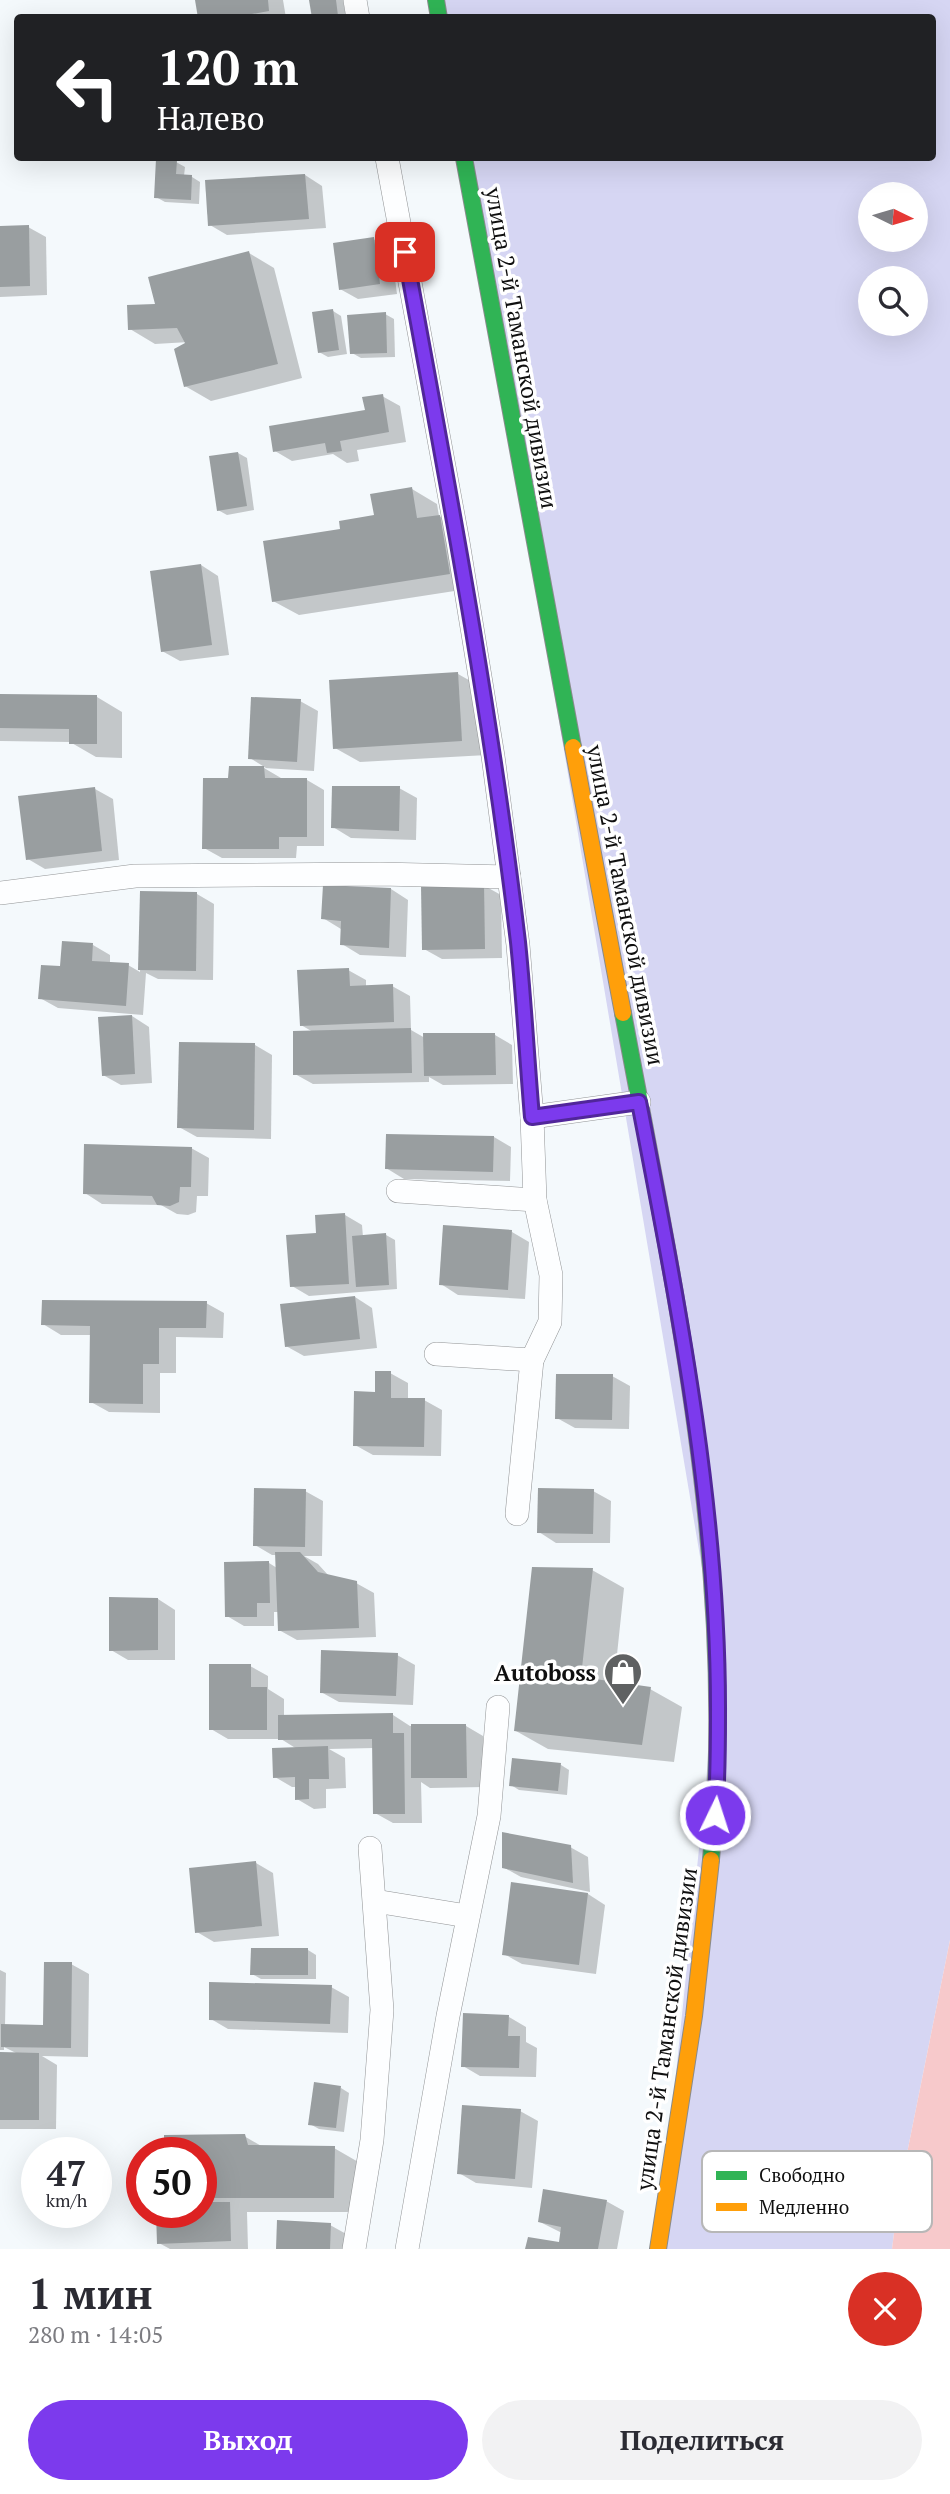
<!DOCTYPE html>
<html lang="ru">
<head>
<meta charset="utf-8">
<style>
  body { margin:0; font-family:"PT Serif",serif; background:#f2f2f3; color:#2b2b33; height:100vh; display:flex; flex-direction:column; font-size:26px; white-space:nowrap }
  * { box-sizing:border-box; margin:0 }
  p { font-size:23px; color:#7c7c81 }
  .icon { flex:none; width:38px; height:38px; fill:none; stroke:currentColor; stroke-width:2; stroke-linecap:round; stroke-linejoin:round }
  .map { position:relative; height:2249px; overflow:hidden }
  .drawer { display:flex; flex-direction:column; background:#fff; flex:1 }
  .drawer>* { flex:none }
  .guide { position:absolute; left:14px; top:14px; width:922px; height:147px; border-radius:7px; box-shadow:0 7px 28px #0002; background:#202124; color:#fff; overflow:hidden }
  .needle { width:46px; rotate:95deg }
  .buttons { position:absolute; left:858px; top:182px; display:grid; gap:14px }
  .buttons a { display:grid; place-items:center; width:70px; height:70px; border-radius:50%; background:#fff; box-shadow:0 7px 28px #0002; font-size:35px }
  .speed { position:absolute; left:21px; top:2137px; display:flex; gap:14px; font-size:35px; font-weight:700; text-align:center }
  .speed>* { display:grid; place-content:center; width:91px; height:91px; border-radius:50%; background:#fff; box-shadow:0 7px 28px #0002; line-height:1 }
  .speed small { font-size:18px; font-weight:400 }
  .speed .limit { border:10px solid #d22; background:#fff; color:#111 }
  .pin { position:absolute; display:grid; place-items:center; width:60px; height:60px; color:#fff; margin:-30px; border-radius:14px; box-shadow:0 4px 10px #0006 }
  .me { position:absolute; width:77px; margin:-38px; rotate:4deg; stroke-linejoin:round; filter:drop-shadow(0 0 5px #0008) }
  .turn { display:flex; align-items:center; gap:24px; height:147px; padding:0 28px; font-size:32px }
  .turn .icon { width:91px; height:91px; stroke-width:2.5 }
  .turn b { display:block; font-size:49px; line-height:60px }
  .round { display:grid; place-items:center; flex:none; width:74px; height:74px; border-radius:37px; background:#f2f2f3 }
  .summary { display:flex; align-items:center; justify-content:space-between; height:119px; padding:0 28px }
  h1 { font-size:42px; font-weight:700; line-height:52px }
  .button { display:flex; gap:14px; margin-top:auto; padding:14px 28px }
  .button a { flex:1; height:80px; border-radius:42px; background:#7c3aed; color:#fff; font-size:28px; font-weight:700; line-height:80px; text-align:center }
  .button a+a { background:#f2f2f3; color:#2b2b33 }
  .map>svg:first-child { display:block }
  .green { fill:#d6d6f3; fill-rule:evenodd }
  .water { fill:#f7c9cb }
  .shadow { fill:#0003 }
  .building { fill:#999ea0 }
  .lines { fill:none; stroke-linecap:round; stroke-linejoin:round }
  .lane-casing { stroke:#929496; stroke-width:24 }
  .fast-casing { stroke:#898b8c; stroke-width:18 }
  .slow-casing { stroke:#898b8c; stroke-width:18 }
  .lane { stroke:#fdfeff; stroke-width:23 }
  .fast { stroke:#30b455; stroke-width:16 }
  .slow { stroke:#ff9f0a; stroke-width:16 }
  .route-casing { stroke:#51269a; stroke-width:18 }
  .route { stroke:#7c3aed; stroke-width:12 }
  .labels { text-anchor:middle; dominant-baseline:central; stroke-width:7; stroke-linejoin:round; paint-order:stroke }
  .street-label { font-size:23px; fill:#0f0f0f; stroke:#fff }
  .poi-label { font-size:23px; font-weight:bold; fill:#0f0f0f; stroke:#fff; text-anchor:end }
  .key { fill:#fff; stroke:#b7b7b7; stroke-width:2 }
  .key-label { font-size:19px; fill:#0f0f0f }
</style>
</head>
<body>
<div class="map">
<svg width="950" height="2249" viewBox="0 0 950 2249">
  <rect width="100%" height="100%" fill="#f4f9fc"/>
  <path class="green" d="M436 0H950V1940L899 2193 892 2249H658L718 1663 464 158H933V18H439ZM870 194H915V240H870ZM870 278H915V324H870Z"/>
  <path class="water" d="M950 1940V2249H892L899 2193Z"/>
  <g class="shadow">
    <path d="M197 0H283L286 18H200Z"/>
    <path d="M311 0H343L346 18H314Z"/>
    <path d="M176 162 185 167 184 176 192 177 200 182 199 204 165 202 156 197Z"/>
    <path d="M305 175 322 186 326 228 227 235 210 225Z"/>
    <path d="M0 227H28L46 237 47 295 0 297Z"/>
    <path d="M373 239 391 249 397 294 358 299 340 289Z"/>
    <path d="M249 253 274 268 302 378 211 401 185 386 189 342 155 344 130 329 158 305Z"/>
    <path d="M333 311 341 316 347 354 328 357 319 352Z"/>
    <path d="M385 314 394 319 395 357 361 358 352 353Z"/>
    <path d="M382 396 400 406 406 442 357 450 359 461 347 463 333 454 292 461 275 451 367 412Z"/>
    <path d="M238 453 247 458 254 510 227 515 218 510Z"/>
    <path d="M412 489 437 504 439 516 465 531 474 588 299 615 273 601 342 531 376 517Z"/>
    <path d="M201 565 218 576 229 655 180 661 162 651Z"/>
    <path d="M458 674 483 688 487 755 360 762 335 748Z"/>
    <path d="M0 696 97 697 122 712V758L96 757 70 742 0 741Z"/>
    <path d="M300 701 318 711 314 771 264 768 281 778 307 780 324 790V846H297L296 858H222L204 848 230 780V768H266L250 758Z"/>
    <path d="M399 788 417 798 416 840 351 838 333 827Z"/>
    <path d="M95 789 113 799 119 860 45 869 28 859Z"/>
    <path d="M483 885 501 895 502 958 442 959 424 949Z"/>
    <path d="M391 889 408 900 406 957 360 955 342 944 341 929 323 918Z"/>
    <path d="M142 893 197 894 214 904 213 980 158 979 146 973 143 1015 58 1008 40 998 61 968 93 945 110 955V964L128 965 140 972Z"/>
    <path d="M348 970 366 980V987L392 986 410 996 411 1030 425 1038 495 1035 512 1045 513 1084 443 1085 429 1077V1082L313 1084 295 1074 313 1032 301 1025Z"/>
    <path d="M132 1016 149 1027 152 1083 121 1085 103 1075Z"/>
    <path d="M255 1045 272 1055 271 1139 197 1137 179 1127Z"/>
    <path d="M494 1137 511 1147 510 1181 404 1179 386 1168Z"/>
    <path d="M191 1148 209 1158 208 1196H197L196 1212 188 1215 177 1214 161 1205 102 1204 85 1193Z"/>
    <path d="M345 1215 362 1225 363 1237 386 1235 395 1240 397 1289 309 1296 292 1286 318 1234Z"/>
    <path d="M512 1232 529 1242 525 1299 458 1295 441 1284Z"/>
    <path d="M355 1297 372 1308 377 1348 304 1356 286 1346Z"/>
    <path d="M206 1303 224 1313 223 1338 176 1337V1373H160V1413L109 1412 91 1402 92 1335H61L43 1324Z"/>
    <path d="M390 1373 408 1383V1400H424L442 1410 441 1456 373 1455 355 1445 376 1393Z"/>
    <path d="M612 1376 630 1386 629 1429 575 1428 557 1418Z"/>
    <path d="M305 1491 323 1501 322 1556H304L318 1564 329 1576 356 1583 374 1593 376 1637 297 1640 279 1630V1612H274V1626H244L227 1616 269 1563 277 1568V1555H272L255 1545Z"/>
    <path d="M593 1491 611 1501 610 1543H556L539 1532Z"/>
    <path d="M592 1570 624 1588 614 1683 650 1689 682 1707 674 1762 548 1749 516 1731Z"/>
    <path d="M158 1599 175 1610V1660H128L111 1650Z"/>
    <path d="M397 1655 415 1665 413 1705 339 1702 321 1692Z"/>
    <path d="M250 1666 268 1676V1689L284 1699V1716L393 1715 410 1726H466L483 1736 484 1787 430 1788 421 1782 422 1823H393L375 1813 374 1748 329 1749 345 1758 346 1788 326 1789V1808L314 1809 297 1799V1787H292L275 1777 297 1749 281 1739H228L211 1729Z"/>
    <path d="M513 1760 561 1765 569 1770 567 1795 519 1790 511 1785Z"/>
    <path d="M570 1847 588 1857 590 1892 521 1877 503 1867Z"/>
    <path d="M256 1863 273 1873 279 1936 214 1942 197 1932Z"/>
    <path d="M513 1884 588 1894 605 1905 596 1974 522 1964 504 1954Z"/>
    <path d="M308 1950 316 1955V1979H261L252 1974Z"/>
    <path d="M71 1964 89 1974 88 2057 42 2056 57 2065 56 2129H0V2054H18L4 2047V2050H0V1970L6 1973 5 2026H44Z"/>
    <path d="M331 1987 349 1997 348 2033 228 2029 211 2019Z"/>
    <path d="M509 2017 526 2027V2042L537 2048 536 2077 480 2076 463 2066Z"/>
    <path d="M341 2088 349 2093 344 2132 319 2129 310 2124Z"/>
    <path d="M520 2111 538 2121 532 2188 476 2183 459 2173Z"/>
    <path d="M244 2136 263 2147 334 2148 360 2163 359 2212H247L248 2249H170L159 2243 158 2212H201V2152H166V2137Z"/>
    <path d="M606 2201 624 2211 617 2249H527L560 2244 562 2233 540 2222Z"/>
    <path d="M330 2225 348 2235 347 2249H277Z"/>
  </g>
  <g class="building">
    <path d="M195 0H268L269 11 229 18H198Z"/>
    <path d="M309 0H336L338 16 312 18Z"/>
    <path d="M156 159 177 160 176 174 192 175 191 200 154 198Z"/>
    <path d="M305 174 309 219 208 226 205 180Z"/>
    <path d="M29 225 30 286 0 287V226Z"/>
    <path d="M374 237 380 284 339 290 333 243Z"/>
    <path d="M249 251 278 364 184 387 174 349 185 343 177 328 128 330 127 305 155 304 148 277Z"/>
    <path d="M333 309 339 350 318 353 312 312Z"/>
    <path d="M386 312 387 353 350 354 347 315Z"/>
    <path d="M383 394 389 432 340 441 342 451 327 453 325 443 273 452 269 426 365 410 362 397Z"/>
    <path d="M238 452 247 506 217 511 209 456Z"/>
    <path d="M412 487 417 518 440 515 450 574 272 602 263 541 340 529 339 521 374 515 370 494Z"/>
    <path d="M201 564 212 645 161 652 150 571Z"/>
    <path d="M458 672 462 741 333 749 329 680Z"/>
    <path d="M0 694 97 695V744H69V729L0 728Z"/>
    <path d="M251 697 301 699 297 762 248 759Z"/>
    <path d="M229 766H264L265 778H307V837H279V849H202L203 778H228Z"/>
    <path d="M332 786H400L399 831 331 828Z"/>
    <path d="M95 787 102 851 26 860 18 796Z"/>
    <path d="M484 883 485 949 422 950 421 885Z"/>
    <path d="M323 885 391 888 389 948 340 945 341 921 321 919Z"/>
    <path d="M140 891 197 892 196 971 138 970Z"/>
    <path d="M62 941 93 943 92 961 129 963 126 1006 38 999 41 965 60 966Z"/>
    <path d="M349 968 350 986 393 984 394 1022 300 1026 297 970Z"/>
    <path d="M132 1015 135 1074 102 1076 98 1017Z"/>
    <path d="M411 1028 412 1073 293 1075V1031Z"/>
    <path d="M423 1033H495L496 1075 424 1076Z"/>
    <path d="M179 1042 255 1043 254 1130 177 1128Z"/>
    <path d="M386 1134 494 1136 493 1172 385 1169Z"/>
    <path d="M84 1144 192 1147 191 1187H180L179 1202 170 1206 157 1205 152 1196 83 1194Z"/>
    <path d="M345 1213 349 1284 290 1287 286 1235 316 1233 315 1215Z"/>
    <path d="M443 1225 512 1230 508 1290 439 1285Z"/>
    <path d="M386 1233 389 1285 356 1287 352 1236Z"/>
    <path d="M355 1296 360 1339 285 1347 280 1304Z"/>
    <path d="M42 1300 207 1301 206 1328H159V1364H143V1404L89 1403 90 1326 41 1325Z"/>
    <path d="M375 1371H391V1398H425L424 1447 353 1446 354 1391 375 1392Z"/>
    <path d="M556 1374H613L612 1420 555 1419Z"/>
    <path d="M254 1488 306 1489 305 1547 253 1546Z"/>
    <path d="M538 1488 594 1489 593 1534 537 1533Z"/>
    <path d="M275 1552H300L318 1572 357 1581 359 1628 278 1631Z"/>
    <path d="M269 1561 270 1603H257V1617H225L224 1562Z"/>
    <path d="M532 1567 593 1568 581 1677 651 1687 642 1745 514 1731Z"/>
    <path d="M109 1597 158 1598V1650L109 1651Z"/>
    <path d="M321 1650 398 1653 396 1696 320 1693Z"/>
    <path d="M209 1664H251V1687H267V1730H209Z"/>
    <path d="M393 1713V1733H404L405 1814H373L372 1739 278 1740V1715Z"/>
    <path d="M411 1724H466L467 1778H411Z"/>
    <path d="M328 1746 329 1779H309V1799L295 1800V1777L273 1778 272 1748Z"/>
    <path d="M512 1758 561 1763 558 1791 509 1786Z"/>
    <path d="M502 1832 571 1845 573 1883 502 1868Z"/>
    <path d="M256 1861 262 1926 195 1933 189 1868Z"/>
    <path d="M511 1882 588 1893 579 1965 502 1955Z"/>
    <path d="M251 1948H308V1975H250Z"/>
    <path d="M44 1962H72L71 2048 1 2047V2024L43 2025Z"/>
    <path d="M209 1982 332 1985 330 2024 209 2020Z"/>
    <path d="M463 2013 509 2015 508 2036H520L519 2068 461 2067Z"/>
    <path d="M0 2052 39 2053V2120H0Z"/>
    <path d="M314 2082 341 2086 336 2128 308 2125Z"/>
    <path d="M462 2105 521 2109 515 2179 457 2174Z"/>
    <path d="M245 2134 248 2145 335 2146 334 2198H201V2152H164V2135Z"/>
    <path d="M543 2189 607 2200 598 2249H525L528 2237 559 2242 561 2227 538 2222Z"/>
    <path d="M201 2202H230L231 2241 157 2244 156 2212H201Z"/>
    <path d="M277 2220 331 2223 330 2249H276Z"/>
  </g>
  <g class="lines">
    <defs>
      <g id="lane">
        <path d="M355 0 358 18"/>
        <path d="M387 158 458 542 493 756 518 945 532 1117 535 1200 551 1275 550 1322 532 1360 517 1514"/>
        <path d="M0 893 135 876 380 874 509 877"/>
        <path d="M532 1117 639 1102"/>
        <path d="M398 1191 535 1200"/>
        <path d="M436 1354 532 1360"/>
        <path d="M375 1901 467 1916"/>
        <path d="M354 2249 372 2140 382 2010 370 1848"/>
        <path d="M407 2249 448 2016 489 1816 498 1707"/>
      </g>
      <g id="fast">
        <path d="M436 0 439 18"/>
        <path d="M464 158 573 747"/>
        <path d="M623 1013C675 1292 738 1575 711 1860"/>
      </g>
      <g id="slow">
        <path d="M573 747 623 1013"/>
        <path d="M658 2249 694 2016 711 1860"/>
      </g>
    </defs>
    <use href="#lane" class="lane-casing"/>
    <use href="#fast" class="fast-casing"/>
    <use href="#slow" class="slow-casing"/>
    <use href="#lane" class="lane"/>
    <use href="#fast" class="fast"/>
    <use href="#slow" class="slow"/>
  </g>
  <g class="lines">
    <defs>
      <path id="route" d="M405 252C447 481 491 711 518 942 524 1000 527 1059 532 1117L639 1102C678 1305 719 1508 718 1715 718 1749 718 1782 715 1815"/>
    </defs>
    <use href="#route" class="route-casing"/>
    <use href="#route" class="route"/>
  </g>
  <defs>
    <symbol id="shop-pin" viewBox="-11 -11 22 30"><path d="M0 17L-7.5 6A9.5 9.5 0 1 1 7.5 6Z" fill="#5f6162" stroke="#fff"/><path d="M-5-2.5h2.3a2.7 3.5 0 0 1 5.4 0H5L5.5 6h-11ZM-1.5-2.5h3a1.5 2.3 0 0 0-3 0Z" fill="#fff"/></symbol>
  </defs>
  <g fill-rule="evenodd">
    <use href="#shop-pin" x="601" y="1650" width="44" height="60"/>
  </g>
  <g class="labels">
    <g class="street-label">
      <text transform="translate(522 348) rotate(80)">улица 2-й Таманской дивизии</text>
      <text transform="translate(626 905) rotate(79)">улица 2-й Таманской дивизии</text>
      <text transform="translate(666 2029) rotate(-82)">улица 2-й Таманской дивизии</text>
    </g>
    <g class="poi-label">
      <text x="596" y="1672">Autoboss</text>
    </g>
  </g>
  <rect x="702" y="2151" width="230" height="81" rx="10" class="key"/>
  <rect x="716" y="2171" width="31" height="9" fill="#30b455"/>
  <rect x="716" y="2203" width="31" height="8" fill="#ff9f0a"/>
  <g class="key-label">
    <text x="759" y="2182">Свободно</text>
    <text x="759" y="2214">Медленно</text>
  </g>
</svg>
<div class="buttons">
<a><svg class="needle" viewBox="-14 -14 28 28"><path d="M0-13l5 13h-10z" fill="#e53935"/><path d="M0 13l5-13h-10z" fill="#7c7c81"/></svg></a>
<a><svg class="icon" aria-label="search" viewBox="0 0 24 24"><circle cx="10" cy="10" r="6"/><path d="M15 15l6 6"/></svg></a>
</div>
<div class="speed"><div>47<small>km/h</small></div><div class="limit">50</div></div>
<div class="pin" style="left:405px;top:252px;background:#d93025"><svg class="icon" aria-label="arrive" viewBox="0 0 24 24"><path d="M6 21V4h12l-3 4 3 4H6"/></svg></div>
<svg class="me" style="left:715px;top:1815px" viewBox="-20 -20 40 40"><circle r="17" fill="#7c3aed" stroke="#fff" stroke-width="3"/><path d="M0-11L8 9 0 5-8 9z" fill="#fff"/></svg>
<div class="guide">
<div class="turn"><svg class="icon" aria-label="left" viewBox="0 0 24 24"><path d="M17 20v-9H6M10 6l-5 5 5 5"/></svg><div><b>120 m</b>Налево</div></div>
</div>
</div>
<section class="drawer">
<div class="summary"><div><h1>1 мин</h1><p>280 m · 14:05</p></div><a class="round" style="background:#d93025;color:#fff"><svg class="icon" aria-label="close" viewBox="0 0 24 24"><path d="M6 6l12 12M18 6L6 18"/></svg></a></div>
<div class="button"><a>Выход</a><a>Поделиться</a></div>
</section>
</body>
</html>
